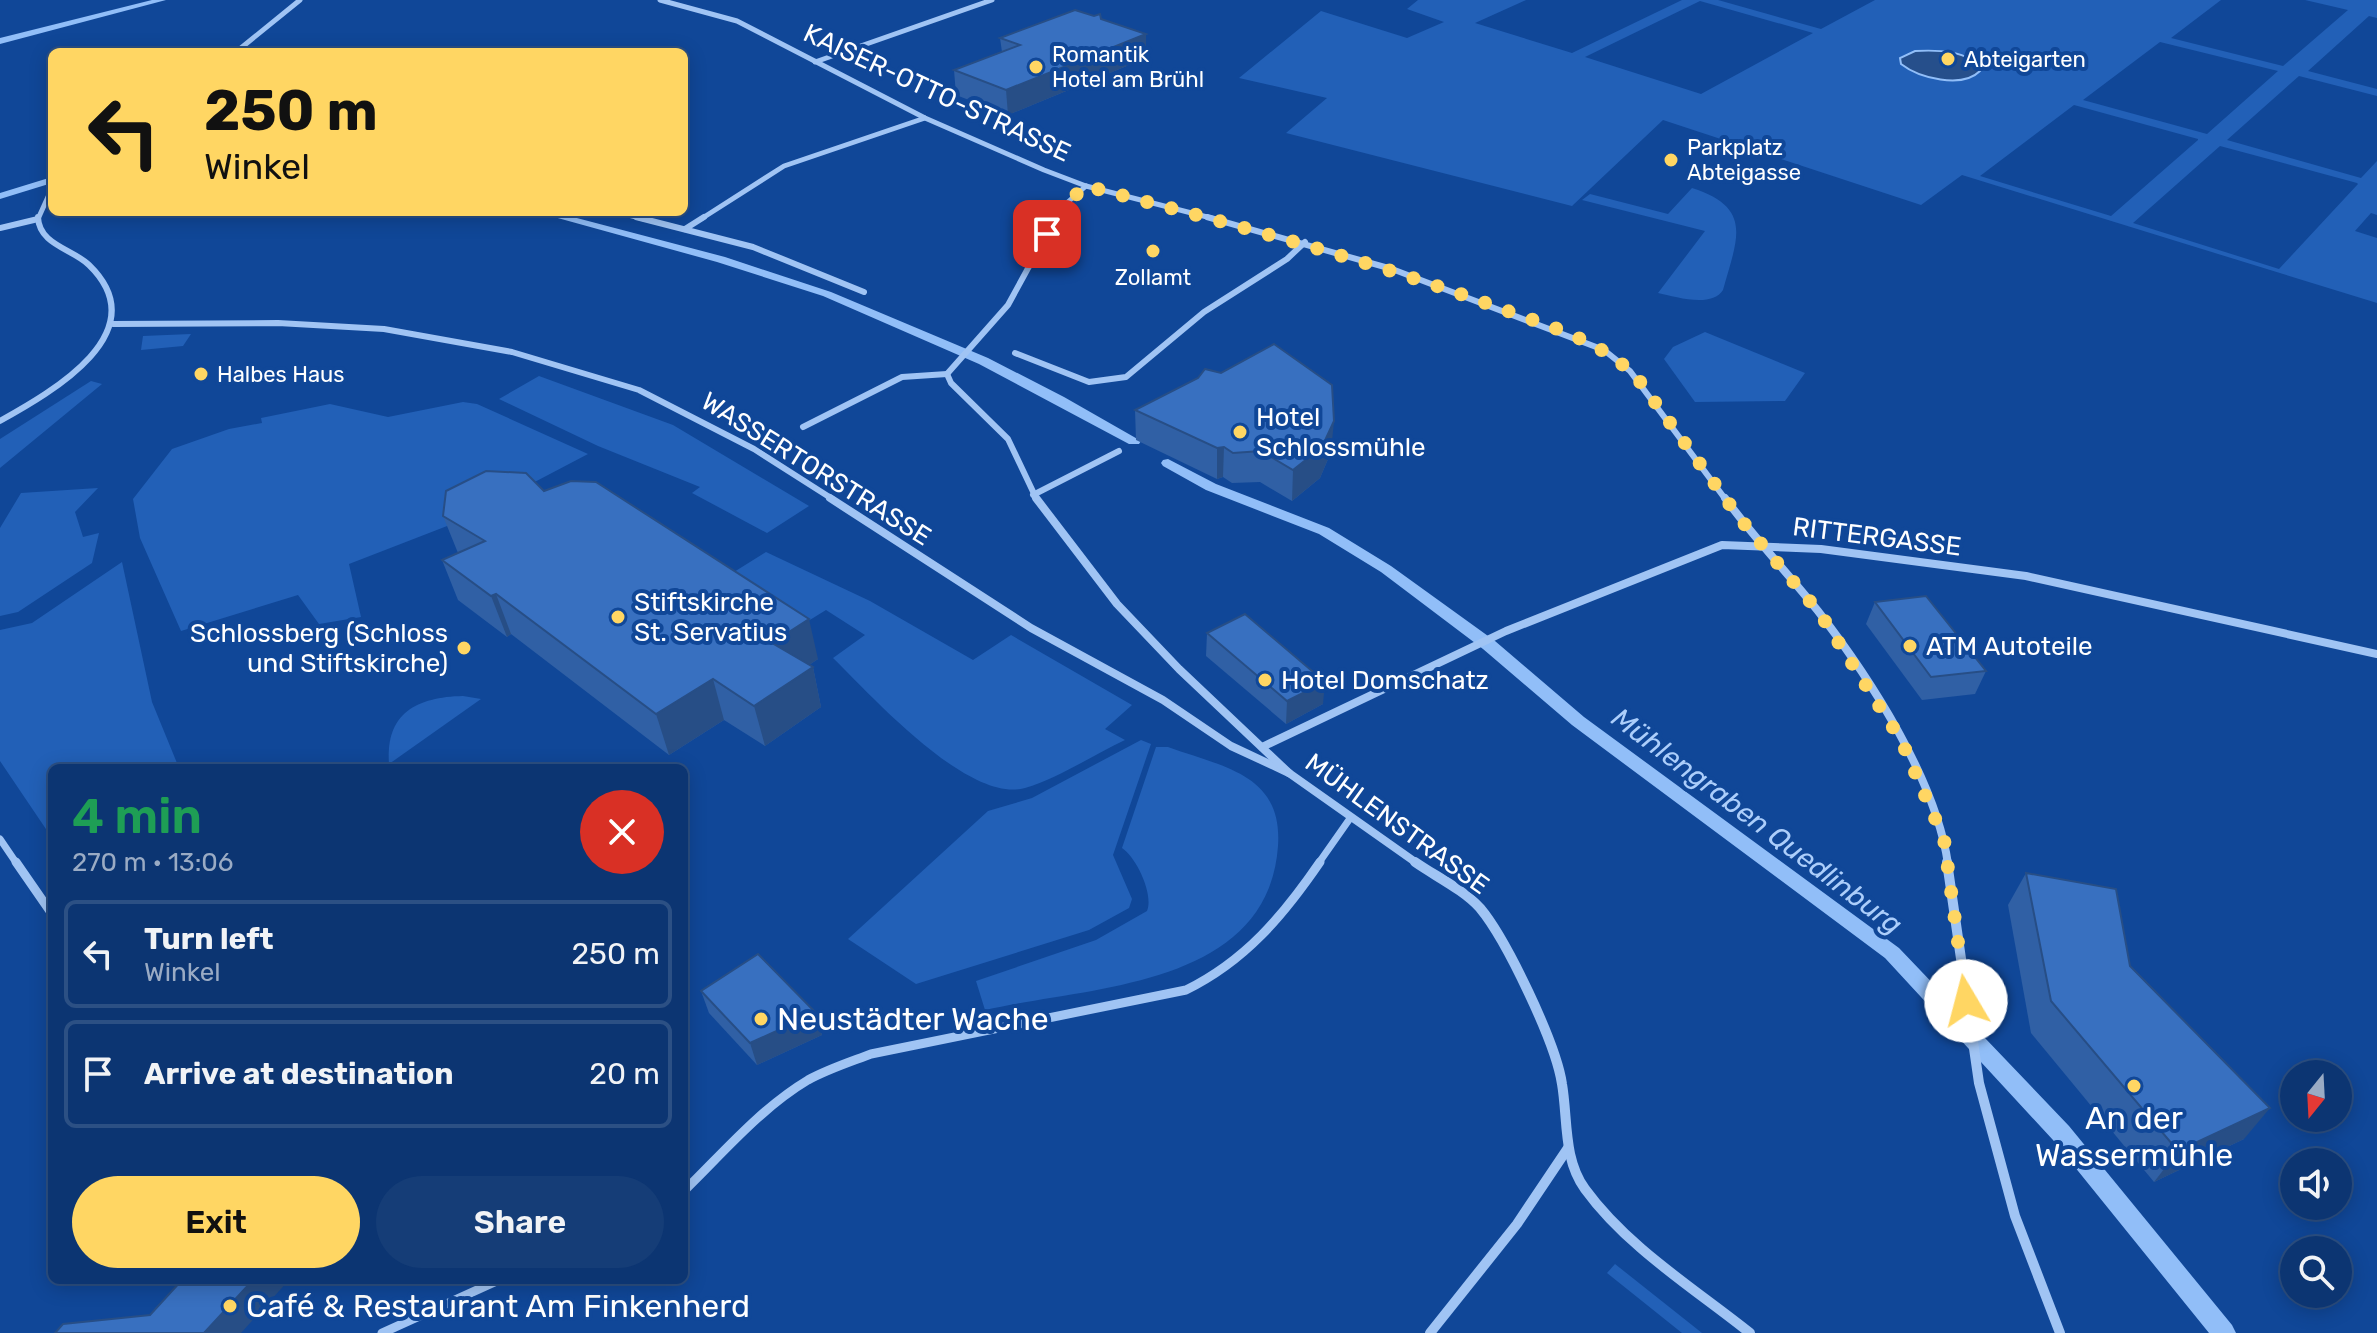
<!DOCTYPE html>
<html lang="en">
<head>
<meta charset="utf-8">
<style>
  body { margin:0; font-family:Rubik,sans-serif; background:#153d77; color:#f1f3f6; height:100vh; display:flex; flex-direction:column; font-size:30px; white-space:nowrap }
  * { box-sizing:border-box; margin:0 }
  p { font-size:26px; color:#9aabc4 }
  .icon { flex:none; width:44px; height:44px; fill:none; stroke:currentColor; stroke-width:2; stroke-linecap:round; stroke-linejoin:round }
  .map { position:relative; flex:1; overflow:hidden }
  .panel { position:absolute; left:48px; top:764px; width:640px; height:520px; display:flex; flex-direction:column; background:#0c3572; border-radius:12px; box-shadow:0 4px 20px #0003,0 0 0 2px #2c5084 }
  .panel>* { flex:none }
  .hud { position:absolute; left:48px; top:48px; width:640px; height:168px; border-radius:12px; box-shadow:0 4px 20px #0003,0 0 0 2px #2c5084; background:#ffd663; color:#111; overflow:hidden }
  .needle { width:52px; rotate:198deg }
  .fabs { position:absolute; left:2280px; top:1060px; display:grid; gap:16px }
  .fabs a { display:grid; place-items:center; width:72px; height:72px; border-radius:50%; background:#0c3572; box-shadow:0 4px 20px #0003,0 0 0 2px #2c5084; font-size:40px }
  .pin { position:absolute; display:grid; place-items:center; width:68px; height:68px; color:#fff; margin:-34px; border-radius:16px; box-shadow:0 4px 12px #0006 }
  .me { position:absolute; width:88px; margin:-44px; rotate:352deg; stroke-linejoin:round; filter:drop-shadow(0 0 6px #0008) }
  .turn { display:flex; align-items:center; gap:28px; height:168px; padding:0 24px; font-size:36px }
  .turn .icon { width:104px; height:104px; stroke-width:2.5 }
  .turn b { display:block; font-size:56px; line-height:68px }
  .round { display:grid; place-items:center; flex:none; width:84px; height:84px; border-radius:42px; background:#153d77 }
  .overview { display:flex; align-items:center; justify-content:space-between; height:136px; padding:0 24px }
  h1 { font-size:48px; font-weight:600; line-height:60px; color:#1e9e55 }
  .action { display:flex; gap:16px; margin-top:auto; padding:16px 24px }
  .action a { flex:1; height:92px; border-radius:48px; background:#ffd663; color:#111; font-size:32px; font-weight:600; line-height:92px; text-align:center }
  .action a+a { background:#153d77; color:#f1f3f6 }
  ul { padding:0; list-style:none }
  li { display:flex; align-items:center; gap:24px; height:108px; margin:0 16px 12px; padding:0 8px; border:4px solid #2c5084; border-radius:12px }
  li div { flex:1 }
  li b { display:block; font-size:30px }
  li em { font-style:normal }
  .map>svg:first-child { display:block }
  .green { fill:#2260b7; fill-rule:evenodd }
  .water { fill:#264f8b; stroke:#91bef8; stroke-width:2 }
  .lines { fill:none; stroke-linecap:round; stroke-linejoin:round }
  .stream { fill:#91bef8; fill-rule:evenodd }
  .pedestrian-far1 { stroke:#a0c4f4; stroke-width:7 }
  .pedestrian { stroke:#a0c4f4; stroke-width:9 }
  .minor-far3 { stroke:#a0c4f4; stroke-width:5 }
  .minor-far2 { stroke:#a0c4f4; stroke-width:6 }
  .minor-far1 { stroke:#a0c4f4; stroke-width:8 }
  .minor { stroke:#a0c4f4; stroke-width:10 }
  .wall { fill:#3060a5 }
  .shaded-wall { fill:#274e86 }
  .building { fill:#3870c0; stroke:#274e86; stroke-width:2 }
  .route { stroke:#ffd663; stroke-width:14; stroke-dasharray:0 25.2 }
  .poi-dot { fill:#ffd663; stroke:#104798; stroke-width:3 }
  .labels { text-anchor:middle; dominant-baseline:central; stroke-width:8; stroke-linejoin:round; paint-order:stroke }
  .far-poi-label { font-size:22px; fill:#fff; stroke:#104798; text-anchor:start }
  .street-label { font-size:26px; fill:#fff; stroke:#104798 }
  .poi-label { font-size:26px; fill:#fff; stroke:#104798; text-anchor:start }
  .water-label { font-size:28px; font-style:italic; fill:#accefb; stroke:#104798 }
  .near-poi-label { font-size:32px; fill:#fff; stroke:#104798; text-anchor:start }
</style>
</head>
<body>
<div class="map">
<svg width="2377" height="1333" viewBox="0 0 2377 1333">
  <rect width="100%" height="100%" fill="#104798"/>
  <g class="green">
    <path d="M1418 0H1526L1475 23 1572 53 1682 0H1718L1821 29 1875 0H2221L2171 38 2283 66 2348 10 2305 0H2377V18L2369 16 2308 71 2377 89V96L2299 76 2227 140 2361 178 2377 161V215L2371 213 2355 231 2377 238V303L1962 175 1921 205 1663 120 1572 206 1286 133 1327 98 1239 78 1321 11 1407 38 1444 22 1407 9ZM1700 1 1813 33 1701 94 1585 57ZM2160 42 2278 71 2207 134 2083 100ZM2074 105 2198 139V140L2111 216 1980 176ZM2220 146 2357 183 2358 184 2279 269 2133 223Z"/>
    <path d="M1692 188C1754 208 1737 239 1723 290 1712 308 1676 297 1658 293L1705 231 1582 200 1590 194 1668 214Z"/>
    <path d="M1705 332 1805 373 1785 401 1695 402 1664 359 1673 347Z"/>
    <path d="M191 334 183 346 141 350 143 336Z"/>
    <path d="M539 376 673 425 809 506 767 533 692 493 700 487 598 446 499 399Z"/>
    <path d="M91 381 102 384 0 468V439Z"/>
    <path d="M463 402 477 404 588 454 460 521 349 564 361 617 319 624 298 595 181 631 140 538 133 499 172 449 229 429 262 423 261 418 330 404 388 417Z"/>
    <path d="M98 488 75 512 83 537 99 533 92 563 18 612 0 616V528L21 493Z"/>
    <path d="M766 552 870 601 973 660 1011 635 1132 705 1105 729 1125 740C1093 755 1059 778 1025 788 968 804 870 694 833 658L865 635 826 610 792 631 718 582Z"/>
    <path d="M122 562 152 702 179 768H52V838L0 761V630L32 623Z"/>
    <path d="M463 696 481 699 389 764C385 713 417 697 463 696Z"/>
    <path d="M1141 740 1151 744 1113 855 1132 899 1129 908 1089 930 916 984 848 939 988 811 1032 798Z"/>
    <path d="M1156 747H1168C1223 767 1283 774 1278 846 1268 988 1090 986 985 1010L976 981 1096 940 1147 911C1154 894 1136 857 1122 848Z"/>
    <path d="M1615 1264 1702 1333H1682L1607 1273Z"/>
  </g>
  <path class="water" d="M1915 51C1934 50 1971 49 1980 71 1962 89 1919 78 1901 64L1900 58Z"/>
  <g class="lines">
    <g class="stream">
      <path d="M152 0H166L0 44V38Z"/>
      <path d="M52 177V183L0 199V193Z"/>
      <path d="M536 212H554L725 257 831 292 988 358 1064 397 1141 441 1139 444H1129L979 364 823 296 717 262Z"/>
      <path d="M1168 459 1216 484 1329 528 1391 566 1495 641 1584 717 1899 948 2069 1126 2232 1325 2236 1333H2209L2053 1140 1885 958 1572 725 1483 649 1381 572 1319 534 1206 490 1163 466 1161 463 1163 460Z"/>
    </g>
    <g class="pedestrian-far1">
      <path d="M0 839 17 864"/>
      <path d="M1318 864 1351 817"/>
    </g>
    <g class="pedestrian">
      <path d="M16 862 52 914"/>
      <path d="M684 1191C723 1153 761 1108 808 1080 828 1069 850 1062 871 1054L1186 990C1245 961 1283 916 1320 862"/>
      <path d="M382 1333 499 1280"/>
    </g>
    <g class="minor-far3">
      <path d="M660 0 737 21 925 118 1044 170 1086 186 1215 219"/>
      <path d="M236 52 300 0"/>
      <path d="M815 62 992 0"/>
      <path d="M617 212 644 219"/>
      <path d="M38 219 52 188"/>
      <path d="M701 219 784 166 925 118"/>
      <path d="M1055 219 1060 209 1086 186"/>
    </g>
    <g class="minor-far2">
      <path d="M636 217 753 247 864 292"/>
      <path d="M1207 217 1392 269 1604 350 1630 371 1726 500"/>
      <path d="M0 228 38 219"/>
      <path d="M685 229 704 217"/>
      <path d="M113 324 278 323 384 329 512 352 639 390 754 449 834 500"/>
      <path d="M1015 353 1089 382 1126 377 1204 312 1287 259 1305 242"/>
      <path d="M947 374 951 383 1008 439 1037 500"/>
      <path d="M947 374 1008 305 1056 217"/>
      <path d="M0 421C52 392 158 332 89 265 73 249 39 245 38 217"/>
      <path d="M803 427 902 377 947 374"/>
      <path d="M1033 495 1119 451"/>
    </g>
    <g class="minor-far1">
      <path d="M830 498 1031 628 1163 700 1231 746 1289 773"/>
      <path d="M1036 498 1117 604 1179 669 1289 773 1418 864"/>
      <path d="M1725 498C1754 538 1788 573 1818 611 1870 678 1936 780 1948 864"/>
      <path d="M1262 747 1506 631 1722 545 1821 549 2026 576 2377 654"/>
    </g>
    <g class="minor">
      <path d="M1415 862C1435 876 1464 890 1480 908 1506 939 1556 1043 1562 1084 1568 1119 1563 1159 1585 1189 1627 1247 1695 1289 1750 1333"/>
      <path d="M1947 862 1979 1083 2015 1216 2060 1333"/>
      <path d="M1430 1333 1517 1224 1568 1148"/>
    </g>
  </g>
  <g class="wall">
    <path d="M1101 19 1146 58 1008 115 956 95 954 70 1002 52 1000 38Z"/>
    <path d="M1135 410 1331 452 1320 478 1292 501 1260 482 1232 483 1223 477 1217 479 1136 440Z"/>
    <path d="M544 491 818 659 809 665 813 667 821 707 765 746 724 720 669 755 511 634 507 637 458 600 442 560 458 553 443 516Z"/>
    <path d="M1875 602 1986 671 1975 694 1922 700 1866 624Z"/>
    <path d="M1207 633 1323 704 1286 724 1206 656Z"/>
    <path d="M2026 873 2130 966 2244 1139 2154 1182 2031 1033 2008 905Z"/>
    <path d="M701 991 816 1013 822 1035 757 1065 709 1013Z"/>
  </g>
  <g class="shaded-wall">
    <path d="M1146 34V58L1008 115 1006 90Z"/>
    <path d="M1334 421 1331 452 1320 478 1292 501 1293 470Z"/>
    <path d="M1224 447 1223 477 1217 479V448Z"/>
    <path d="M496 594 511 634 507 637 491 596Z"/>
    <path d="M809 619 818 659 782 683 772 643Z"/>
    <path d="M813 667 821 707 765 746 754 706Z"/>
    <path d="M713 679 724 720 669 755 656 714Z"/>
    <path d="M1325 682 1323 704 1286 724 1287 701Z"/>
    <path d="M816 1013 822 1035 757 1065 750 1043Z"/>
    <path d="M2270 1108 2244 1139 2154 1182 2178 1151Z"/>
    <path d="M253 1280H289L241 1333H204Z"/>
  </g>
  <g class="building">
    <path d="M1075 10 1094 16 1100 14 1101 19 1146 34 1006 90 954 70 1020 45 1000 38Z"/>
    <path d="M1274 344 1332 385 1334 421 1322 447 1293 470 1261 451 1233 453 1224 447 1217 448 1135 410 1198 378 1205 369 1221 373Z"/>
    <path d="M486 471 526 473 544 491 571 481 596 482 809 619 772 643 813 667 754 706 713 679 656 714 496 594 491 596 442 560 485 541 443 516 446 491Z"/>
    <path d="M1926 596 1986 671 1931 677 1875 602Z"/>
    <path d="M1245 614 1325 682 1287 701 1207 633Z"/>
    <path d="M2026 873 2116 889 2130 966 2270 1108 2178 1151 2051 1001Z"/>
    <path d="M758 954 816 1013 750 1043 701 991Z"/>
    <path d="M182 1280H253L204 1333H55L63 1324 150 1315Z"/>
  </g>
  <g class="lines">
    <path class="route" d="M1047 234 1060 209 1086 186C1224 222 1360 257 1494 306 1544 325 1601 339 1638 379L1741 520 1819 612 1901 740 1944 839 1966 1001"/>
  </g>
  <g class="poi-dot">
    <circle cx="1948" cy="59" r="8"/>
    <circle cx="1036" cy="67" r="8"/>
    <circle cx="1671" cy="160" r="8"/>
    <circle cx="1153" cy="251" r="8"/>
    <circle cx="201" cy="374" r="8"/>
    <circle cx="1240" cy="432" r="8"/>
    <circle cx="618" cy="617" r="8"/>
    <circle cx="1910" cy="646" r="8"/>
    <circle cx="464" cy="648" r="8"/>
    <circle cx="1265" cy="680" r="8"/>
    <circle cx="761" cy="1019" r="8"/>
    <circle cx="2134" cy="1086" r="8"/>
    <circle cx="230" cy="1306" r="8"/>
  </g>
  <g class="labels">
    <g class="far-poi-label">
      <text x="1052" y="54">Romantik<tspan x="1052" dy="25">Hotel am Brühl</tspan></text>
      <text x="1964" y="59">Abteigarten</text>
      <text x="1687" y="147">Parkplatz<tspan x="1687" dy="25">Abteigasse</tspan></text>
      <text x="1153" y="277" text-anchor="middle">Zollamt</text>
      <text x="217" y="374">Halbes Haus</text>
    </g>
    <g class="street-label">
      <text transform="translate(937 93) rotate(25)">KAISER-OTTO-STRASSE</text>
      <text transform="translate(816 469) rotate(32)">WASSERTORSTRASSE</text>
      <text transform="translate(1877 537) rotate(7)">RITTERGASSE</text>
      <text transform="translate(1397 824) rotate(36)">MÜHLENSTRASSE</text>
    </g>
    <g class="poi-label">
      <text x="1256" y="417">Hotel<tspan x="1256" dy="30">Schlossmühle</tspan></text>
      <text x="634" y="602">Stiftskirche<tspan x="634" dy="30">St. Servatius</tspan></text>
      <text x="448" y="633" text-anchor="end">Schlossberg (Schloss<tspan x="448" dy="30">und Stiftskirche)</tspan></text>
      <text x="1926" y="646">ATM Autoteile</text>
      <text x="1281" y="680">Hotel Domschatz</text>
    </g>
    <g class="water-label">
      <text transform="translate(1757 821) rotate(37)">Mühlengraben Quedlinburg</text>
    </g>
    <g class="near-poi-label">
      <text x="777" y="1019">Neustädter Wache</text>
      <text x="2134" y="1118" text-anchor="middle">An der<tspan x="2134" dy="37">Wassermühle</tspan></text>
      <text x="246" y="1306">Café &amp; Restaurant Am Finkenherd</text>
    </g>
  </g>
</svg>
<div class="fabs">
<a><svg class="needle" viewBox="-14 -14 28 28"><path d="M0-13l5 13h-10z" fill="#e53935"/><path d="M0 13l5-13h-10z" fill="#9aabc4"/></svg></a>
<a><svg class="icon" aria-label="sound" viewBox="0 0 24 24"><path d="M4 9h4l5-4v14l-5-4H4zM17 9q2 3 0 6"/></svg></a>
<a><svg class="icon" aria-label="search" viewBox="0 0 24 24"><circle cx="10" cy="10" r="6"/><path d="M15 15l6 6"/></svg></a>
</div>
<div class="pin" style="left:1047px;top:234px;background:#d93025"><svg class="icon" aria-label="arrive" viewBox="0 0 24 24"><path d="M6 21V4h12l-3 4 3 4H6"/></svg></div>
<svg class="me" style="left:1966px;top:1001px" viewBox="-20 -20 40 40"><circle r="19" fill="#fff"/><path d="M0-13L10 11 0 6-10 11z" fill="#ffd663"/></svg>
<div class="hud">
<div class="turn"><svg class="icon" aria-label="left" viewBox="0 0 24 24"><path d="M17 20v-9H6M10 6l-5 5 5 5"/></svg><div><b>250 m</b>Winkel</div></div>
</div>
<section class="panel">
<div class="overview"><div><h1>4 min</h1><p>270 m · 13:06</p></div><a class="round" style="background:#d93025;color:#fff"><svg class="icon" aria-label="close" viewBox="0 0 24 24"><path d="M6 6l12 12M18 6L6 18"/></svg></a></div>
<ul>
<li><svg class="icon" aria-label="left" viewBox="0 0 24 24"><path d="M17 20v-9H6M10 6l-5 5 5 5"/></svg><div><b>Turn left</b><p>Winkel</p></div><em>250 m</em></li>
<li><svg class="icon" aria-label="arrive" viewBox="0 0 24 24"><path d="M6 21V4h12l-3 4 3 4H6"/></svg><div><b>Arrive at destination</b></div><em>20 m</em></li>
</ul>
<div class="action"><a>Exit</a><a>Share</a></div>
</section>
</div>
</body>
</html>
